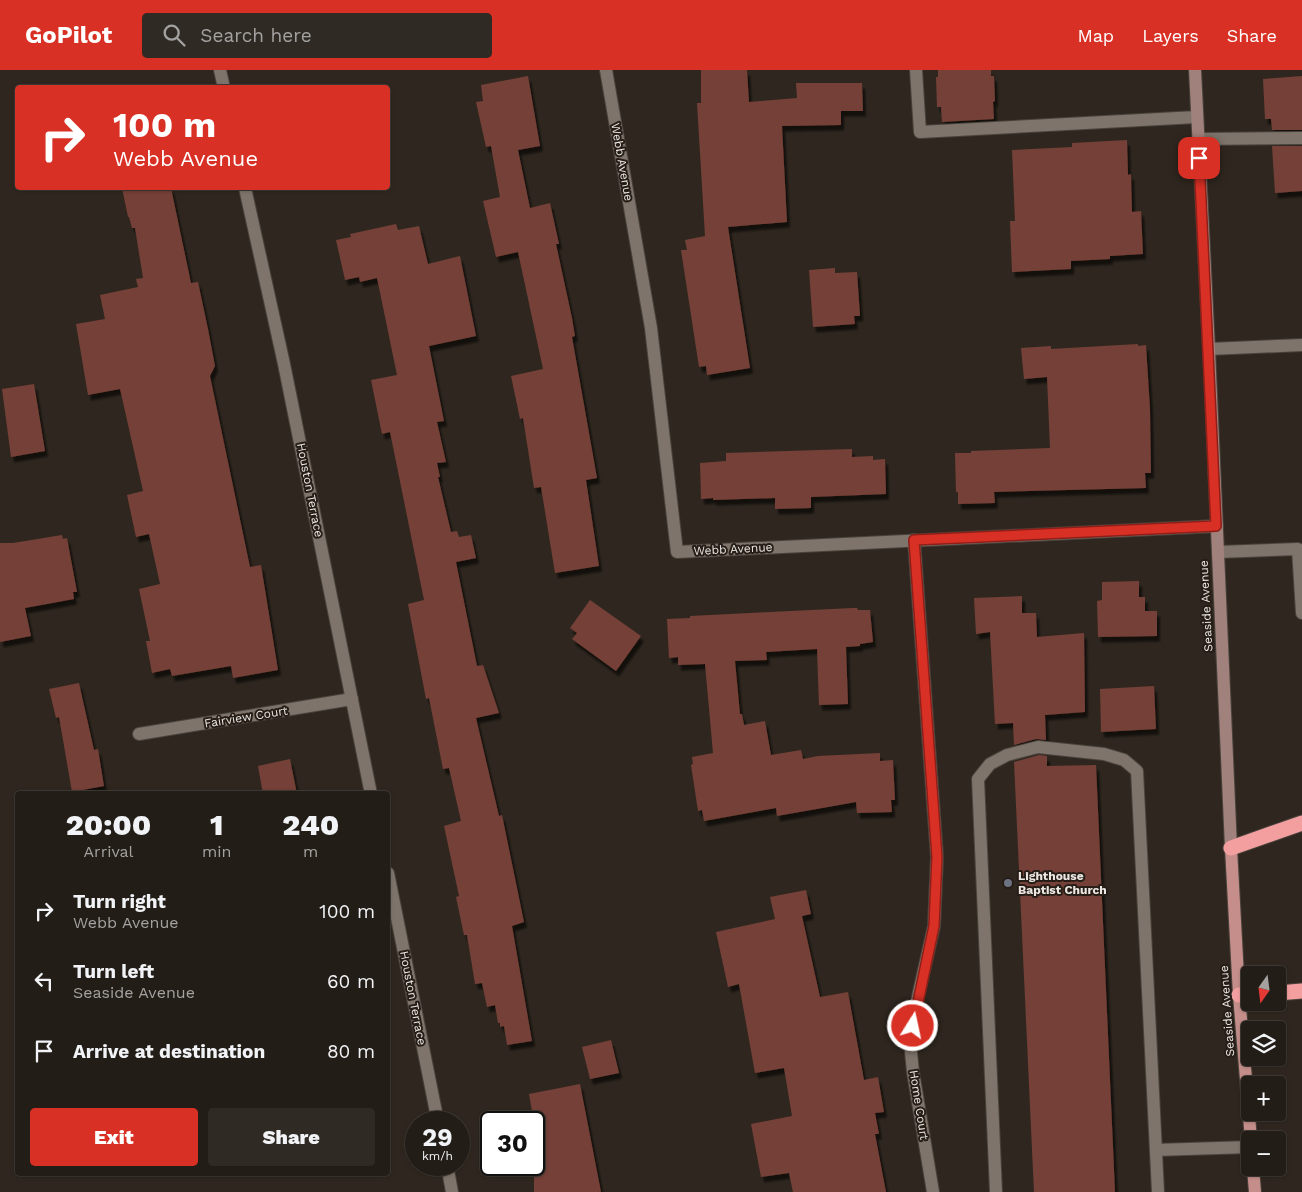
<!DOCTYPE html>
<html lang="en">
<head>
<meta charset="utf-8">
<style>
  body { margin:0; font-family:"Work Sans",sans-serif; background:#2f2a24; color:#f1f3f6; height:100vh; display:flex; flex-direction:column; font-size:19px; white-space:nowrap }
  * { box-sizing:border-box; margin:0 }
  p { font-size:16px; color:#a3a2a1 }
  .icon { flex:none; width:28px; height:28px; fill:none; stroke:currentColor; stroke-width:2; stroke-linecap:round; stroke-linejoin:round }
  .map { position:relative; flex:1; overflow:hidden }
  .details { position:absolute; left:15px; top:721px; width:375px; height:385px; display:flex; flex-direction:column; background:#231d17; border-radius:5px; box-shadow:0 1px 4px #0004,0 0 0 1px #403b36 }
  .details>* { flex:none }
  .banner { position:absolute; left:15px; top:15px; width:375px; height:105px; border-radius:5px; box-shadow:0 1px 4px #0004,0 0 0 1px #403b36; background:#d93025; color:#fff; overflow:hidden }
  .needle { width:32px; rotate:194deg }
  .fabs { position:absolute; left:1241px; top:896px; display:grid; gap:10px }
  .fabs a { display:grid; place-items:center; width:45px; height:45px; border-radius:5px; background:#231d17; box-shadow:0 1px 4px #0004,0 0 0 1px #403b36; font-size:25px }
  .speed { position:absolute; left:405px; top:1041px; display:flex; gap:10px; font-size:25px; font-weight:700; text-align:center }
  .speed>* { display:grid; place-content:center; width:65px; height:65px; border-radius:50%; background:#231d17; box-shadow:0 1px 4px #0004,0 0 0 1px #403b36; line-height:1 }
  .speed small { font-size:12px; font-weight:400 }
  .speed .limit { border:2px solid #111; border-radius:8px; background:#fff; color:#111 }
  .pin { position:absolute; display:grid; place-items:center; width:42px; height:42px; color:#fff; margin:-21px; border-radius:10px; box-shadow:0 2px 8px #0006 }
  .me { position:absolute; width:55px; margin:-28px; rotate:10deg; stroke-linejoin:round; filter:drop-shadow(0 0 4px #0008) }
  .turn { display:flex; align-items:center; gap:18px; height:105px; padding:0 15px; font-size:22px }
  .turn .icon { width:65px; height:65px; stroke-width:2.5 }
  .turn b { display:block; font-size:35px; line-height:42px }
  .eta { display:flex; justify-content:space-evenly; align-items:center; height:85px; text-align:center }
  .eta b { font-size:30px; font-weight:800; line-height:35px }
  .action { display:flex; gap:10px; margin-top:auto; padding:10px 15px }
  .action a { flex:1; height:58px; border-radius:5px; background:#d93025; color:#fff; font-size:20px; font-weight:800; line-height:58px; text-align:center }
  .action a+a { background:#2f2a24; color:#f1f3f6 }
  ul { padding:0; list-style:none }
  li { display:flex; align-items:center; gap:15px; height:70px; padding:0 15px }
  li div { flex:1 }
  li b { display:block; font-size:19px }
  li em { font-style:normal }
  header { display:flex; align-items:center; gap:30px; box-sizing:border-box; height:70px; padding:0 25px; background:#d93025; color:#fff }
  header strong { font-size:24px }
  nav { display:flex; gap:28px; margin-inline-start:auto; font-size:18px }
  .search { width:350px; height:45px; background:#2f2a24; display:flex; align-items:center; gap:12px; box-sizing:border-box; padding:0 18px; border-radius:5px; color:#a3a2a1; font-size:19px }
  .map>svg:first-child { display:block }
  .building { fill:#754037; filter:url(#shadow) }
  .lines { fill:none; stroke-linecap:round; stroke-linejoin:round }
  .service-casing { stroke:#4a433d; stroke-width:14 }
  .minor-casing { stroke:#4a433d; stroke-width:14 }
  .secondary-casing { stroke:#4a433d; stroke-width:14 }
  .primary-casing { stroke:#4a433d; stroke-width:14 }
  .motorway-casing { stroke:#4a433d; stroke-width:17 }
  .service { stroke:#7e746b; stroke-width:12 }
  .minor { stroke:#7e746b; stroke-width:12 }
  .secondary { stroke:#a1817b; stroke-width:12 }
  .primary { stroke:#c58e8a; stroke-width:12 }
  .motorway { stroke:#f49f9f; stroke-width:15 }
  .route-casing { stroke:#8d1f18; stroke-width:12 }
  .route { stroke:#d93025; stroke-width:9 }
  .worship-dot { fill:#6b7280; stroke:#251d16; stroke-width:2 }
  .labels { text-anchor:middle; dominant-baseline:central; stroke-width:4; stroke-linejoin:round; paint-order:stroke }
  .street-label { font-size:12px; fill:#ebe6e1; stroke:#251d16 }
  .poi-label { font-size:12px; font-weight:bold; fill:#ebe6e1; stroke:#251d16; text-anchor:start }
</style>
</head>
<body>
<header>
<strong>GoPilot</strong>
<div class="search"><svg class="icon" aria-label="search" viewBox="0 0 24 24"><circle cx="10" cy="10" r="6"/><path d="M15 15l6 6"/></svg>Search here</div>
<nav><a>Map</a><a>Layers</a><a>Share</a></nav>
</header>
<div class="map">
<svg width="1302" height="1122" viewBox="0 0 1302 1122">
  <defs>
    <filter id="shadow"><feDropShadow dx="3" dy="5.5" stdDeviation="1" flood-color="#0009"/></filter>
  </defs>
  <rect width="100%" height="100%" fill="#2f271f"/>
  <g class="building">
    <path d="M701 0H747L749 32 797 28 796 13H862L863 41H841V55L782 56 787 152 728 157 750 298 707 305 706 296 699 297 681 180H687L685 170 705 166 697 33H701Z"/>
    <path d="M938 0H991V6H994L995 31 993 32 994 49 942 52 941 37H937L936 7H938Z"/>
    <path d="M528 6 540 76 518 80 530 138 550 133 559 174H556L572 248 575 266 572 267 597 408 586 410 599 496 555 503 541 417 534 418 523 348 520 349 511 306 543 299 518 182 496 187 483 131 500 127 491 76 486 77 476 32 483 31 481 15Z"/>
    <path d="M1302 6V60H1272L1271 49H1265L1263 9Z"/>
    <path d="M1127 70 1128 105 1131 104 1132 142 1141 141 1143 184 1110 186V189L1071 191V199L1012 202 1010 151H1015L1012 80 1072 77V73Z"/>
    <path d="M1272 76H1302V121L1275 123Z"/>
    <path d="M122 118H171L191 213 198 212 208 259 215 296 210 306 250 497 261 495 278 600 233 608 231 596 172 606 170 599 152 603 146 571H150L139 519 160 514 149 464 136 467 127 425 143 421 120 319 88 325 76 254 105 249 100 225 138 217 136 209 143 208 135 158H132L129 147H128Z"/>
    <path d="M396 154 398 160 419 156 428 194 460 186 476 266 429 276 444 351 437 352 446 392 437 393 440 407H438L451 462 457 461 459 467 471 465 476 488 456 492 477 596 483 595 499 643 476 648 499 746 502 745 524 852 512 856 532 971 507 975 504 956 500 957V953H498L495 935 487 937 482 913 475 914 467 865H464L456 827 459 826 444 756 461 751 449 698 443 699 429 628 426 629 408 534 424 530 390 362 382 364 371 310 397 305 377 208 360 212 359 207 345 210 336 170 351 167 350 164Z"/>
    <path d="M835 198V203L857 202 860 246H854L855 254 813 257 809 200Z"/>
    <path d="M1138 274V276L1146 275 1150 339 1151 403H1145L1146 418 994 422 995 433 958 434V422H956L955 383H971V381L1050 378 1047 307 1024 309 1021 278 1051 276V279Z"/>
    <path d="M34 314 45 381 11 387 2 319Z"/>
    <path d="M852 379V387L873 386V390L885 389 886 424 811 427V438L775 439V428L713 430V428L701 429 700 393 726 391V383Z"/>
    <path d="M62 465 63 469 67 468 77 522H73L74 529 25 538 31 566 0 572V473H13Z"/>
    <path d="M1139 511V527H1145V541H1157V566L1098 567 1097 531 1102 530V512Z"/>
    <path d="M1022 526V543H1036L1037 567 1084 563 1085 642 1045 645 1046 670 1036 669 1014 675 1013 653 995 654 990 562 976 564 974 528Z"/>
    <path d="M590 530 641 566 616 601 572 569 577 563 570 558Z"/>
    <path d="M853 538H857L858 540H870L873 572 860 574V576L846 577 848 634 819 635 817 579 766 582 767 590 735 591 740 644H742L744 655 765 651 771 685 801 680 803 689 818 686 880 683V691L893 690 895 730H891L892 742 857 743 856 732 777 746 776 738 704 751 702 740 698 741 691 695 693 694 692 687 713 683 705 594 678 595V587L669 588 667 549 690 548V546Z"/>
    <path d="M79 613 94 680 98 679 104 716 72 722 59 647 56 648 49 619Z"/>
    <path d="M1154 616 1156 659 1101 662 1100 619Z"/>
    <path d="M1039 685 1047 686V696L1096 695 1115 1122H1034L1014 692Z"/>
    <path d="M290 689 297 724H263L258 696Z"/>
    <path d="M806 820 811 844 802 846 820 927 848 922 864 1010 878 1007 884 1042 875 1043 879 1064H875L886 1122H793L789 1103 761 1107 751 1054 792 1046 784 998 755 1003 739 914 728 917 716 862 775 849 770 827Z"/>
    <path d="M611 970 619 1003 590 1009 582 977Z"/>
    <path d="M580 1014 601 1122H534V1052L529 1024Z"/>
  </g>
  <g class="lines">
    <defs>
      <g id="service">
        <path d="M916 0 920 62 1197 47"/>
        <path d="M1198 69 1302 68"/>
        <path d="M1209 279 1302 275"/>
        <path d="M1218 482 1298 479 1302 543"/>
        <path d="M1156 1080 1250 1077"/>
        <path d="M996 1122 978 709 990 694 1007 685 1038 677 1104 684 1124 690 1137 701 1158 1122"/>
      </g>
      <g id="minor">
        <path d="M220 0 224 18"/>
        <path d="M606 0 651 258 677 482 1217 456"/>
        <path d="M245 118 284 294 371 724"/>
        <path d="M914 470 937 787 934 856 915 940 910 972 913 1002 933 1122"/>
        <path d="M139 664 352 629"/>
        <path d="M388 803 438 1052"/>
        <path d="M447 1095 452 1122"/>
      </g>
      <path id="secondary" d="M1195 0 1209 279 1231 778"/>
      <g id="primary">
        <path d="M1231 778 1239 925 1251 1070"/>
        <path d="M1253 1098 1255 1122"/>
      </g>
      <g id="motorway">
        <path d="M1231 778 1302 753"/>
        <path d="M1278 923 1302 921"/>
        <path d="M1239 925H1250"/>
      </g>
    </defs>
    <use href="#service" class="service-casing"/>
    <use href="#minor" class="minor-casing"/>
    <use href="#secondary" class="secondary-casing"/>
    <use href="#primary" class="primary-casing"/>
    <use href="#motorway" class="motorway-casing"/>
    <use href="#service" class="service"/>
    <use href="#minor" class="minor"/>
    <use href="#secondary" class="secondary"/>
    <use href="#primary" class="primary"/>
    <use href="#motorway" class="motorway"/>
  </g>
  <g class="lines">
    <defs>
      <path id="route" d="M913 956 934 856 937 787 914 470 1216 456 1199 88"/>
    </defs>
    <use href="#route" class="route-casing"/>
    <use href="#route" class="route"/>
  </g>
  <circle class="worship-dot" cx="1008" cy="813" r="5"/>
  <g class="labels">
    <g class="street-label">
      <text transform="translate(622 92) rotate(80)">Webb Avenue</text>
      <text transform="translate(310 420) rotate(79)">Houston Terrace</text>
      <text transform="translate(733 479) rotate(-3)">Webb Avenue</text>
      <text transform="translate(1206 536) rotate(-93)">Seaside Avenue</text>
      <text transform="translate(246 647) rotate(-9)">Fairview Court</text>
      <text transform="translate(413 928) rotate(79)">Houston Terrace</text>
      <text transform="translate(1227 941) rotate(-94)">Seaside Avenue</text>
      <text transform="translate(919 1035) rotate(81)">Home Court</text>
    </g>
    <g class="poi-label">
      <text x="1018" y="806">Lighthouse<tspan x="1018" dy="14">Baptist Church</tspan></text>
    </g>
  </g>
</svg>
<div class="fabs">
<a><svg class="needle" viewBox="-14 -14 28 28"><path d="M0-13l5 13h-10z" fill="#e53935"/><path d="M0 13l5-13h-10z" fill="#a3a2a1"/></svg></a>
<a><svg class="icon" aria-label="layers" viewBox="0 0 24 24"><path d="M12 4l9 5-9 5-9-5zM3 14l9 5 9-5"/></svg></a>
<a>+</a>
<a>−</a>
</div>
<div class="speed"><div>29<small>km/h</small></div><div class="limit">30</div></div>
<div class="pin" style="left:1199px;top:88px;background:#d93025"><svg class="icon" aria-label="arrive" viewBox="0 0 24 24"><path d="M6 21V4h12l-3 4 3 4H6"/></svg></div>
<svg class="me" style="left:913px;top:956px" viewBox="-20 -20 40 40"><circle r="17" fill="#d93025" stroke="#fff" stroke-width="3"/><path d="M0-11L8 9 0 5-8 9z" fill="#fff"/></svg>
<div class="banner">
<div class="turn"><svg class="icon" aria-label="right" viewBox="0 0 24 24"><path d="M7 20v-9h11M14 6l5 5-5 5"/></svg><div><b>100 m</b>Webb Avenue</div></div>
</div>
<section class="details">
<div class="eta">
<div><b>20:00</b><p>Arrival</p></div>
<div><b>1</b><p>min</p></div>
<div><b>240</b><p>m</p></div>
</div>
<ul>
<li><svg class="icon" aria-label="right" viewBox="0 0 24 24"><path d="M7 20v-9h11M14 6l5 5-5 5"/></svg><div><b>Turn right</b><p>Webb Avenue</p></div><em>100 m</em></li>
<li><svg class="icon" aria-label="left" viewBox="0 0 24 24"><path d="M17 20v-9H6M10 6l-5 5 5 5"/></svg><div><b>Turn left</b><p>Seaside Avenue</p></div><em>60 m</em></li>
<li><svg class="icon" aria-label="arrive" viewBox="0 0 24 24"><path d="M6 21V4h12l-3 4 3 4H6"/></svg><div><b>Arrive at destination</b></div><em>80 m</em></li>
</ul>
<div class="action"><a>Exit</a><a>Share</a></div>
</section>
</div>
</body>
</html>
